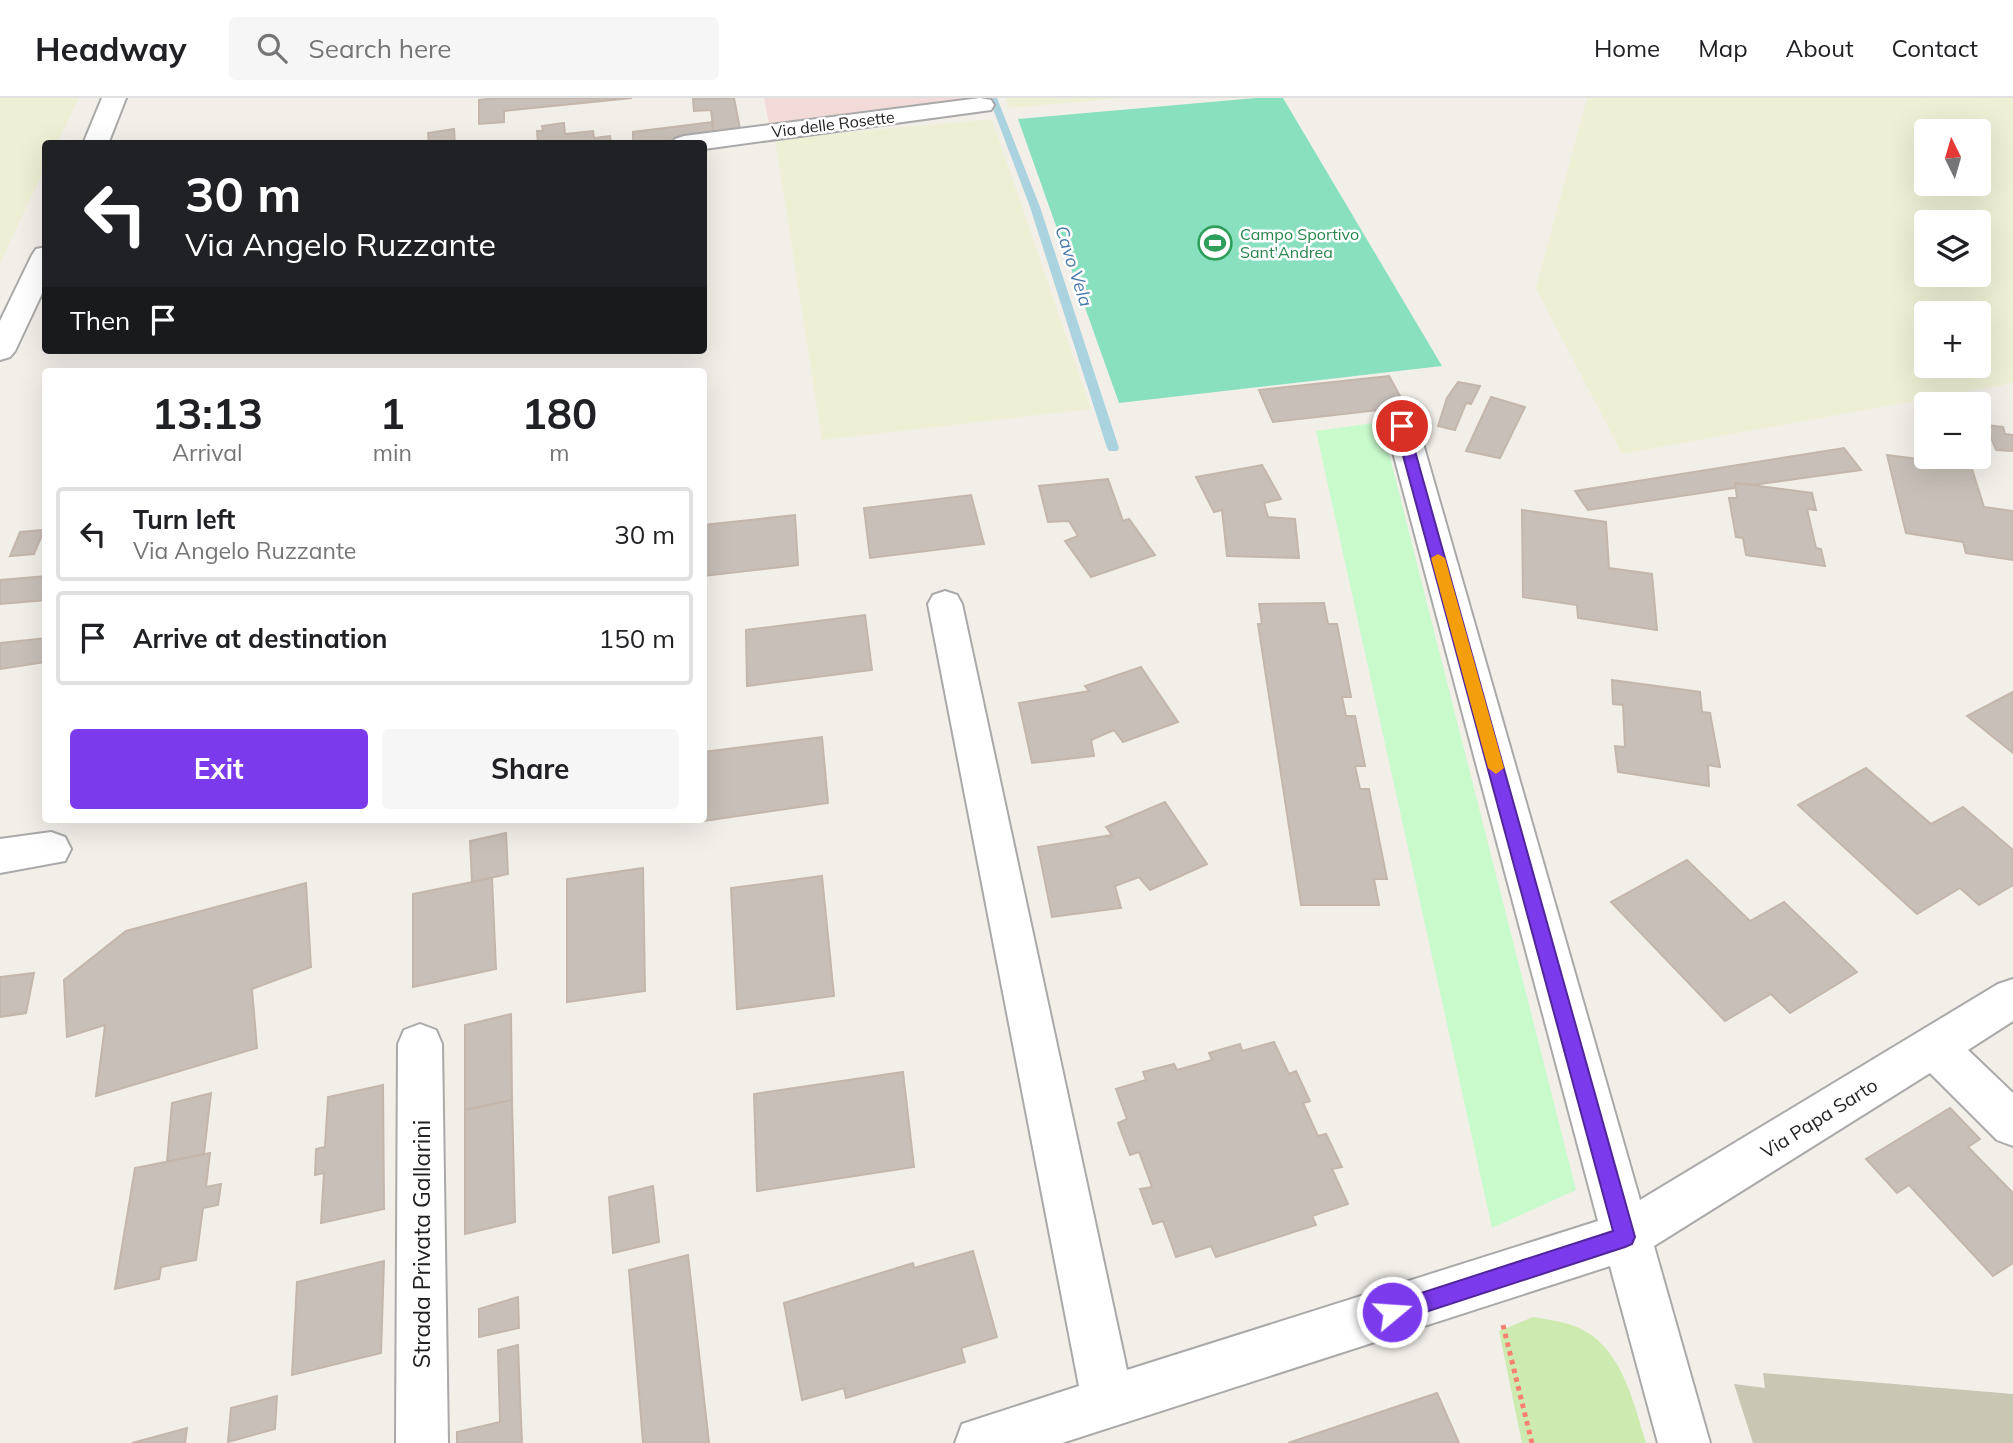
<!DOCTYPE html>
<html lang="en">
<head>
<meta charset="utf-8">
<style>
  body { margin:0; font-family:Mulish,sans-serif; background:#f6f6f6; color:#202124; height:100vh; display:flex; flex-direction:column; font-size:26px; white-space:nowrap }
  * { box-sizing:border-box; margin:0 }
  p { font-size:23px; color:#757577 }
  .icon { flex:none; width:38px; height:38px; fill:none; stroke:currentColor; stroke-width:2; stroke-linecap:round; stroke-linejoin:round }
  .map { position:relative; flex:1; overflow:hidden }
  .drawer { position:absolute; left:42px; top:270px; width:665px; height:455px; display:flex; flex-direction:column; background:#fff; border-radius:7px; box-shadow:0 7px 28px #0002 }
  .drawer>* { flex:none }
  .top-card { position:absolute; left:42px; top:42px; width:665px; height:214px; border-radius:7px; box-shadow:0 7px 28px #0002; background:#202124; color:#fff; overflow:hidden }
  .needle { width:46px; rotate:355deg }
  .controls { position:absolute; left:1914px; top:21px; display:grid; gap:14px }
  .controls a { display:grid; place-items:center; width:77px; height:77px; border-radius:7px; background:#fff; box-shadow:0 7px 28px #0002; font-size:35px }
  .pin { position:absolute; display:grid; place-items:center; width:60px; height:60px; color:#fff; margin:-30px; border:4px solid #fff; border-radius:50%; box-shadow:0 2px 7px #0007 }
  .me { position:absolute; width:77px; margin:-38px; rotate:72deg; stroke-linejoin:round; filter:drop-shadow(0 0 5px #0008) }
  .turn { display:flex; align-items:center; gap:24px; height:147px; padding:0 28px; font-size:32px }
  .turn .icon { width:91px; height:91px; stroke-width:2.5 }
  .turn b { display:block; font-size:49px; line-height:60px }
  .then { display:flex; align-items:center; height:66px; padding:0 28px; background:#0003; gap:14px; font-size:26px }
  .eta { display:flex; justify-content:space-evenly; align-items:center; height:119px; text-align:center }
  .eta b { font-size:42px; font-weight:700; line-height:49px }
  .button { display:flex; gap:14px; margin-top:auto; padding:14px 28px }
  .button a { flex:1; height:80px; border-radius:7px; background:#7c3aed; color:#fff; font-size:28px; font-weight:700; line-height:80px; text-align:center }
  .button a+a { background:#f6f6f6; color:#202124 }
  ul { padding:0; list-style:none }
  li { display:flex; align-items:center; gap:21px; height:94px; margin:0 14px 10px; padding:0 14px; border:4px solid #e0e0e0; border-radius:7px }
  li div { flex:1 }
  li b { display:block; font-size:26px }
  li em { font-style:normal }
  header { display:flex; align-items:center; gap:42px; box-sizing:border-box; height:98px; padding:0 35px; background:#fff; border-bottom:2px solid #e0e0e0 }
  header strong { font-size:33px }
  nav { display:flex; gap:38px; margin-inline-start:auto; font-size:24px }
  .search { width:490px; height:63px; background:#f6f6f6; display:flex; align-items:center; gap:18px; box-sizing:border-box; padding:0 24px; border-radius:7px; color:#757577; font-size:26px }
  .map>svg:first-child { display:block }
  .commercial { fill:#f2dad9 }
  .construction { fill:#c7c7b4 }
  .farmland { fill:#eef0d5; fill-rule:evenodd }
  .grass { fill:#cdebb0 }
  .park { fill:#c8facc }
  .pitch { fill:#88e0be }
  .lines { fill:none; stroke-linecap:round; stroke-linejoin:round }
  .stream { fill:#aad3df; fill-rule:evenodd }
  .building { fill:#c7bfb8; stroke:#c4b6ab; stroke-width:2 }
  .minor-casing { stroke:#a9a9a9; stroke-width:4 }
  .path { stroke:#fa8072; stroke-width:5; stroke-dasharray:4.5 4.5; stroke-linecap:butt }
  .minor { fill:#fff; fill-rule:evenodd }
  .route { fill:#7c3aed; stroke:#51269a; stroke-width:2 }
  .slow { fill:#f59e0b }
  .labels { text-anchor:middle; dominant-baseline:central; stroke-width:5; stroke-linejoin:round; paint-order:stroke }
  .far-street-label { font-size:16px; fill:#222; stroke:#fff }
  .far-leisure-label { font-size:16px; fill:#27864d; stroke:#fff; text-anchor:start }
  .far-water-label { font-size:18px; font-style:italic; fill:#4a7aab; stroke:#fff }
  .street-label { font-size:19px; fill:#222; stroke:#fff }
  .near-street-label { font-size:23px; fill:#222; stroke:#fff }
</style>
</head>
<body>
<header>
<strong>Headway</strong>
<div class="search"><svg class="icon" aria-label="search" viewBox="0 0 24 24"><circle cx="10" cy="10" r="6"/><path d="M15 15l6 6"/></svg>Search here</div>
<nav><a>Home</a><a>Map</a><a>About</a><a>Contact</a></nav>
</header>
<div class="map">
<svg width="2013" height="1345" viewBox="0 0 2013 1345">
  <rect width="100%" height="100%" fill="#f2efe9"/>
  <path class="commercial" d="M764 0H986V1L770 31Z"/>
  <path class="construction" d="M1763 1275 2013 1296V1345H1753L1734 1286 1765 1290Z"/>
  <g class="farmland">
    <path d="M0 0H79L57 45 46 46 45 70 0 165Z"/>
    <path d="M1005 0H1122L1010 10Z"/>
    <path d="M1587 0H2013V285L1622 356 1536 190ZM1927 33H1979V86H1927ZM1927 124H1979V177H1927ZM1927 215H1979V268H1927Z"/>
    <path d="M992 21 1091 311 822 342 775 41Z"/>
  </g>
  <path class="grass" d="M1533 1219C1550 1222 1570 1224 1585 1233 1623 1255 1634 1306 1646 1345H1522L1499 1233Z"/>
  <path class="park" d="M1381 324 1576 1092 1492 1130 1316 333Z"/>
  <path class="pitch" d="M1256 0H1283L1442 268 1119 305 1018 21Z"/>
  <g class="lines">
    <path class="stream" d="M989 0H997L1040 109 1119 350 1117 353H1109L1107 350 1030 109Z"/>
  </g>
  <g class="building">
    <path d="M497 0H632L504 13V24L479 26V2Z"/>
    <path d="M734 0 741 36 714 39 711 12 694 13 693 1Z"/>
    <path d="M712 24 714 39 633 46V34Z"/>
    <path d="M564 25 565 36 593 33 594 40 610 38 611 46H538L537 33H543L542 28Z"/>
    <path d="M454 31 455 46H429L428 35Z"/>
    <path d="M1389 278 1406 309 1273 324 1259 292Z"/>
    <path d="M1458 284 1480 288 1471 306 1466 305 1455 332 1438 328 1447 300Z"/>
    <path d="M1491 299 1525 309 1500 360 1466 353Z"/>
    <path d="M1986 327 2003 329 2005 336 2013 337V353L1996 352Z"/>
    <path d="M1844 350 1861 372 1752 387 1735 385V390L1588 412 1575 393Z"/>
    <path d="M1887 357 1971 368 1984 409 2013 413V462L1966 455 1963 444 1906 435Z"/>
    <path d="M1262 367 1281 401 1264 405 1268 419 1295 421 1299 460 1227 458 1222 412 1214 414 1196 379Z"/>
    <path d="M1108 381 1123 423 1129 421 1155 457 1091 479 1065 443 1078 438 1069 423 1048 424 1039 388Z"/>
    <path d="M1735 385 1812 395 1816 412 1807 411 1816 450 1821 451 1825 468 1746 457 1743 440 1736 439 1729 400H1737Z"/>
    <path d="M971 397 984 446 870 460 864 410Z"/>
    <path d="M1522 412 1606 424 1609 470 1652 476 1657 532 1578 520 1577 507 1523 499Z"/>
    <path d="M795 417 798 467 704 478V427Z"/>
    <path d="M44 432 34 456 10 458 20 434Z"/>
    <path d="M46 478V502L0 506V482Z"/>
    <path d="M1324 505 1328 526H1337L1351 599H1342L1346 618H1355L1365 668H1355L1360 691H1369L1387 781H1374L1379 807H1301L1258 526H1262L1259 506Z"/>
    <path d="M865 517 872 572 747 588 746 532Z"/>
    <path d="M46 540V564L0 571V545Z"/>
    <path d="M1141 569 1178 624 1123 644 1114 632 1091 642 1094 658 1032 665 1019 605 1089 593 1085 588Z"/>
    <path d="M1612 582 1700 594 1702 614 1710 615 1720 669 1708 667 1709 688 1618 674 1615 648 1625 649 1623 607 1613 606Z"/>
    <path d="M2013 594V655L1967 618Z"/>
    <path d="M822 639 828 705 696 724V721H704V654Z"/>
    <path d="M1866 670 1931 726 1963 709 2013 752V787L1979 807 1960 790 1917 816 1798 707Z"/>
    <path d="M1165 704 1207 766 1150 792 1139 779 1115 788 1121 810 1052 819 1038 749 1112 737 1106 729Z"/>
    <path d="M506 735 508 776 472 784 470 743Z"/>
    <path d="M1687 762 1750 823 1784 804 1857 874 1790 915 1771 896 1725 923 1611 804Z"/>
    <path d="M643 770 645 893 567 904V781Z"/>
    <path d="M822 778 834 898 737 911 731 790Z"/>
    <path d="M492 780 496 871 413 889V796Z"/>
    <path d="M306 785 311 869 252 891 257 950 96 998 105 927 67 939 64 882 126 833Z"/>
    <path d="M34 875 26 915 0 919V879Z"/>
    <path d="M511 916 512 1002 465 1012V927Z"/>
    <path d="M1274 944 1289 976 1296 973 1310 1003 1303 1005 1318 1038 1326 1036 1342 1069 1332 1071 1348 1106 1312 1118 1316 1127 1216 1159 1211 1148 1176 1159 1163 1123 1153 1126 1140 1091 1152 1089 1139 1054 1130 1057 1118 1025 1127 1021 1116 991 1146 982 1143 974 1174 966 1177 972 1212 962 1209 955 1240 946 1242 953Z"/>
    <path d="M903 974 914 1069 757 1093 754 996Z"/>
    <path d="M383 987 384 1111 321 1125 324 1075 315 1077 316 1051 325 1049 328 999Z"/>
    <path d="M211 995 204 1056 167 1064 172 1005Z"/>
    <path d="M512 1002 515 1124 465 1136V1012Z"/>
    <path d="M1950 1010 1980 1041 1968 1049 2013 1095V1165L1993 1178 1909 1087 1897 1095 1866 1061Z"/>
    <path d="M210 1055 206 1089 221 1086 218 1107 203 1110 196 1162 161 1169 159 1181 115 1191 135 1070Z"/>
    <path d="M653 1088 659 1144 613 1155 609 1099Z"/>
    <path d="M973 1153 997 1239 961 1250 965 1264 846 1300 844 1290 802 1302 784 1205 913 1165 914 1170Z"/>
    <path d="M688 1157 709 1345H643L629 1172Z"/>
    <path d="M384 1163 381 1255 292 1277 297 1184Z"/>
    <path d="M518 1199 519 1230 479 1239V1211Z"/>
    <path d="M518 1247 522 1345H457V1334L500 1324 498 1252Z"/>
    <path d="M1437 1295 1459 1345H1288Z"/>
    <path d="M277 1298 275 1331 228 1344 231 1310Z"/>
    <path d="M187 1330 185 1345H132Z"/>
  </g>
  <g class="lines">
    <defs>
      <g id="minor">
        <path d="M102 0H126L108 46H83Z"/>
        <path d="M980 0 991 2 994 7 991 12 704 51V46H672L675 41 684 38Z"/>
        <path d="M46 149V187L15 253 10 259 0 262V223L32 157 36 151Z"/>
        <path d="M1402 318 1413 321 1418 328 1640 1102 1998 886 2013 881V923L1968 952 2013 995V1048L1997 1042 1930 975 1654 1148 1710 1345H1658L1610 1168 1062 1345H955L962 1326 1079 1288 928 506 933 497 945 493 957 497 962 506 1127 1272 1598 1123 1386 328 1391 321Z"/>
        <path d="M51 734 65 739 71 751 65 763 0 775V741Z"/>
        <path d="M420 926 436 932 442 946 448 1345H396L398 946 404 932Z"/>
      </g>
    </defs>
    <use href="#minor" class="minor-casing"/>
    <path class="path" d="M1503 1227 1532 1345"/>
    <use href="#minor" class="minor"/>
  </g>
  <path class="route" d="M1397 325 1408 328 1635 1139 1632 1146 1625 1149 1392 1225 1384 1222 1381 1214 1384 1207 1613 1133 1395 328Z"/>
  <path class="slow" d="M1438 456 1445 460 1504 670 1496 676 1488 670 1431 460Z"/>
  <defs>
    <symbol id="stadium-ring" viewBox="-11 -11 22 22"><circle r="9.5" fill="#fff" stroke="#2e9e5b" stroke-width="1.5"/><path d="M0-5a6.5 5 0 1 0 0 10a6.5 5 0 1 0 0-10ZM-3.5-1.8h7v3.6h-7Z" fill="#2e9e5b"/></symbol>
  </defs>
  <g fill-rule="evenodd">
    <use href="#stadium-ring" x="1196" y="126" width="38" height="38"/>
  </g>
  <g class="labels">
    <g class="far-street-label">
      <text transform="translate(833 26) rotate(-7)">Via delle Rosette</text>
    </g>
    <g class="far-leisure-label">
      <text x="1240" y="136">Campo Sportivo<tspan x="1240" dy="18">Sant'Andrea</tspan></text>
    </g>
    <g class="far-water-label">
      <text transform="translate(1074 168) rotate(72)">Cavo Vela</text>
    </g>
    <g class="street-label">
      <text transform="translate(1819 1020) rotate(-32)">Via Papa Sarto</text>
    </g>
    <g class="near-street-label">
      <text transform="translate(421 1146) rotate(-90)">Strada Privata Gallarini</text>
    </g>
  </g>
</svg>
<div class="controls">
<a><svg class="needle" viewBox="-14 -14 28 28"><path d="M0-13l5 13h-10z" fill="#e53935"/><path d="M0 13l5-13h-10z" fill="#757577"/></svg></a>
<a><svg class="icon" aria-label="layers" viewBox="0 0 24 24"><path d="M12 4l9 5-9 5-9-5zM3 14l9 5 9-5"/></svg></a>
<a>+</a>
<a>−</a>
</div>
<div class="pin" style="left:1402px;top:328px;background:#d93025"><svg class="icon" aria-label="arrive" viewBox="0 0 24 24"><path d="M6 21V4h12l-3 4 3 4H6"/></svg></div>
<svg class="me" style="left:1392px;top:1214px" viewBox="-20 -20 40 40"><circle r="17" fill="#7c3aed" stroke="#fff" stroke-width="3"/><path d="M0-11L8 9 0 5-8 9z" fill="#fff"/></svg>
<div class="top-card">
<div class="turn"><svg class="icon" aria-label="left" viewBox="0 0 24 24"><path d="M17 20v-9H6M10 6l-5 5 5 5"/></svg><div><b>30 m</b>Via Angelo Ruzzante</div></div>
<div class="then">Then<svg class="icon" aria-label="arrive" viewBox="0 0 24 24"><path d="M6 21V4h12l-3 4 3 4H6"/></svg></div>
</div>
<section class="drawer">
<div class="eta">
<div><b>13:13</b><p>Arrival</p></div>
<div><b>1</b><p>min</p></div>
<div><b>180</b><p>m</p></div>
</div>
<ul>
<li><svg class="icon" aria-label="left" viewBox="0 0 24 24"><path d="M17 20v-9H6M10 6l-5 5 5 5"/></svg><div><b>Turn left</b><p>Via Angelo Ruzzante</p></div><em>30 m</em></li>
<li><svg class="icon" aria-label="arrive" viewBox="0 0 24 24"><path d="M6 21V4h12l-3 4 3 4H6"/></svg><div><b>Arrive at destination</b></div><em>150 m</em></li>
</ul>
<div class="button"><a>Exit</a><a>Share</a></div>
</section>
</div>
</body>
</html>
